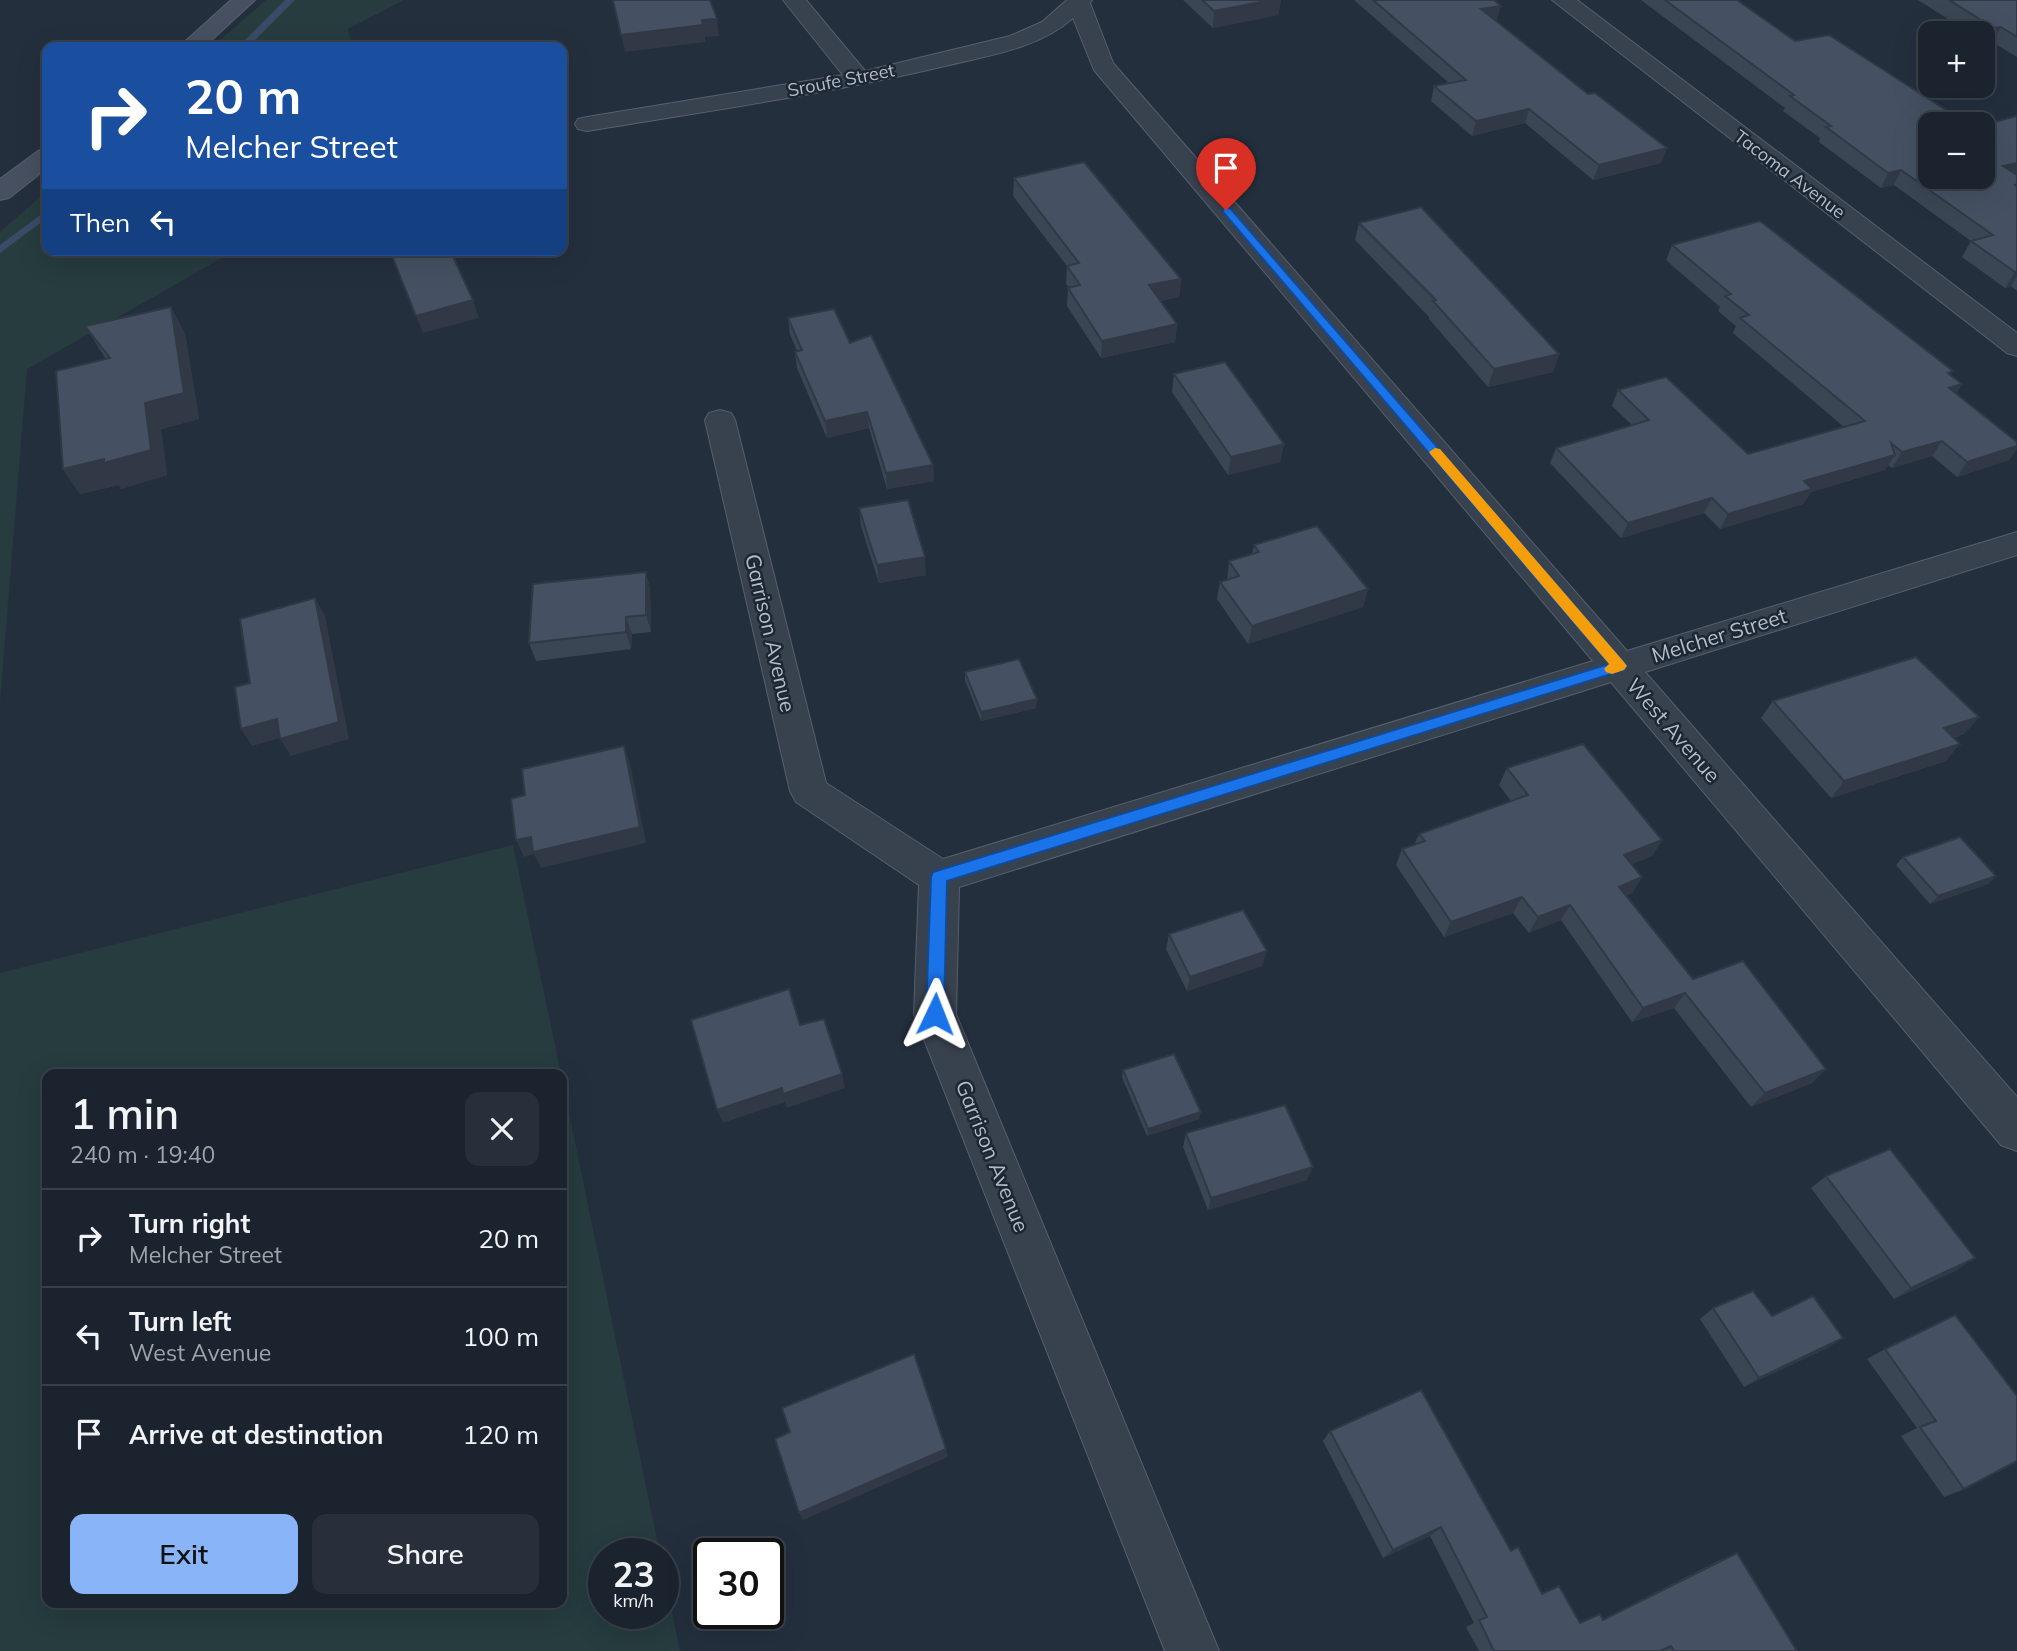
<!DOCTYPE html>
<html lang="en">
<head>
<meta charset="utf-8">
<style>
  body { margin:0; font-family:Mulish,sans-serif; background:#282f3a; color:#f1f3f6; height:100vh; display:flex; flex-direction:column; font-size:26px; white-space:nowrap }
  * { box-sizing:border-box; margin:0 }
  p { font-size:23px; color:#a0a4aa }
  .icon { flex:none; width:38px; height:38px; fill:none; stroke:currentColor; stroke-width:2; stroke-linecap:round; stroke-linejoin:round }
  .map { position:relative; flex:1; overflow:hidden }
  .side { position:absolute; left:42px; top:1069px; width:525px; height:539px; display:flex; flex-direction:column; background:#1b232e; border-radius:14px; box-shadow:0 7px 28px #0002,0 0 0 2px #39404a }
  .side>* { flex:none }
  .banner { position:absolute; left:42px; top:42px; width:525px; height:214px; border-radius:14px; box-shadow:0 7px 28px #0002,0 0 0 2px #39404a; background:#1a4fa0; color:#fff; overflow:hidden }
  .buttons { position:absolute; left:1918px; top:21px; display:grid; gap:14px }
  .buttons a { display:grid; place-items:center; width:77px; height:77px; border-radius:14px; background:#1b232e; box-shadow:0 7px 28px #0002,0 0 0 2px #39404a; font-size:35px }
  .speed { position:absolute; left:588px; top:1538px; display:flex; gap:14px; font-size:35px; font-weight:700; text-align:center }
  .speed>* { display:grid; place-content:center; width:91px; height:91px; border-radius:50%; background:#1b232e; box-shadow:0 7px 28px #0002,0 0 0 2px #39404a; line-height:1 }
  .speed small { font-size:18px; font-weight:400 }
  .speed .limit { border:4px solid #111; border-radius:10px; background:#fff; color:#111 }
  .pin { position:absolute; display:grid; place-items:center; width:60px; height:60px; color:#fff; margin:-72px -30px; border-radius:50% 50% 50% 0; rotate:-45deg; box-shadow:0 0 7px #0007 }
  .pin .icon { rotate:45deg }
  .me { position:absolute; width:77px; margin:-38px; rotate:2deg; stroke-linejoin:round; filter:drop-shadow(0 0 5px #0008) }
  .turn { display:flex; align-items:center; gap:24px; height:147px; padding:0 28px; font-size:32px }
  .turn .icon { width:91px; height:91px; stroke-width:2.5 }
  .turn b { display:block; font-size:49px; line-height:60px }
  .then { display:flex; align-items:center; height:66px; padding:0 28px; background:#0003; gap:14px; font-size:26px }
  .round { display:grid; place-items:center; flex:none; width:74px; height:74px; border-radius:14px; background:#282f3a }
  .summary { display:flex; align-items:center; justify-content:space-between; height:119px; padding:0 28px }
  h1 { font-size:42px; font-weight:600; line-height:52px }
  .cta { display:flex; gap:14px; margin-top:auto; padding:14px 28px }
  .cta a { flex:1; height:80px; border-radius:14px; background:#8ab4f8; color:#111; font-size:28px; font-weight:600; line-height:80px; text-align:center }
  .cta a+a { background:#282f3a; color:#f1f3f6 }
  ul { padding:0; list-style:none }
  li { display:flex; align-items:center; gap:21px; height:98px; padding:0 28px; border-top:2px solid #39404a }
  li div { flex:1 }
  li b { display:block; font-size:26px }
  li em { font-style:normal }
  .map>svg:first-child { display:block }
  .green { fill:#263c3f }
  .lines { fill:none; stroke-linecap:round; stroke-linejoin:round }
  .stream { fill:#394c67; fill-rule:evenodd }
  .minor-casing { stroke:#565f6c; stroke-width:2 }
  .secondary-casing { stroke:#565f6c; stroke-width:2 }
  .minor { fill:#38414e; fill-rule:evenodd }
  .secondary { fill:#465061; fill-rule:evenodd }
  .wall { fill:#3b4654 }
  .shaded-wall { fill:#303945 }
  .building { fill:#455162; stroke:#303945; stroke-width:2 }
  .route { fill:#1a73e8; stroke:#114b97; stroke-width:2 }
  .slow { fill:#f59e0b }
  .labels { text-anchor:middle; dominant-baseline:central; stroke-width:5; stroke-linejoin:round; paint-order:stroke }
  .far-street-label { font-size:18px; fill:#b4bcc9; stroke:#1d2633 }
  .street-label { font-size:21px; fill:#b4bcc9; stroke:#1d2633 }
</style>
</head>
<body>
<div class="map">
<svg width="2017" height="1651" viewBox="0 0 2017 1651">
  <rect width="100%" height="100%" fill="#242f3e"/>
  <g class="green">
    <path d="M266 0H404L348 29 352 47H212Z"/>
    <path d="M47 191V250H236L27 369 0 702V232Z"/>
    <path d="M513 845 561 1074H47V1603H562V1079L660 1554H604V1614H663V1568L680 1651H0V973Z"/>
  </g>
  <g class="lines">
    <g class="stream">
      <path d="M285 0H295L248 47H238Z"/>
      <path d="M47 210V218L0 253V245Z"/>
    </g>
    <defs>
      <g id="minor">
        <path d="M783 0H806L865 71 1010 36 1042 22 1067 0H1092L1090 3 1113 63 1627 651 2017 532V555L1645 672 2017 1097V1151L2001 1145 1611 682 959 887 956 1014 1219 1651H1165L914 1014 919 885 796 802 790 791 705 420 709 413 720 410 731 413 735 420 826 783 943 859 1593 661 1094 70 1073 18C1038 49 989 55 945 66 827 94 707 111 587 131L578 129 575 124 578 119 587 117 843 75Z"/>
        <path d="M1552 0H1577L2017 333V356L2007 353Z"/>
      </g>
      <g id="secondary">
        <path d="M231 0H255L204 47H179Z"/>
        <path d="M47 148V168L9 198 0 200V179L38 151Z"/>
      </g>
    </defs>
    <use href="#minor" class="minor-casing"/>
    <use href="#secondary" class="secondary-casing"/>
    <use href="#minor" class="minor"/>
    <use href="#secondary" class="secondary"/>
  </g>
  <g class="wall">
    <path d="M1183 0H1281L1278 15 1213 28Z"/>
    <path d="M1354 0H1494L1497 20H1495L1661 163 1593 180 1525 123 1472 136 1431 101 1434 86 1449 83Z"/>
    <path d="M1641 0H1737L1930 177 2017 116V291L2011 286 2005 288 1962 257 1971 241 1894 185 1881 188 1819 142 1820 138 1783 111 1785 108Z"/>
    <path d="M1918 0H2017V57L1992 42 1986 43 1983 41V33H1970Z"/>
    <path d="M1014 178 1181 279 1179 297 1160 301 1177 324 1175 342 1101 358 1067 306 1068 288 1069 287 1066 284 1067 266 1013 196Z"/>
    <path d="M1359 223 1559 354 1553 372 1488 387 1429 319V317L1355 240Z"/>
    <path d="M1672 245 1951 375 1962 384 1956 394 2009 460 1957 477 1932 456 1892 468 1888 465 1885 470 1811 492 1803 504 1720 529 1704 513 1621 538 1550 463 1556 448 1632 425 1612 406 1618 390 1748 454 1844 427 1733 333 1736 326 1718 311 1720 307 1666 260Z"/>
    <path d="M788 318 850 343 933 465 934 481 887 489 869 428 827 438 797 368 795 352 797 351 790 334Z"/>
    <path d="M85 326 185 333 199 419 161 429 167 475 121 489 119 485 80 494 63 469 106 359Z"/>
    <path d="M1174 374 1284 444 1280 462 1228 475 1172 392Z"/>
    <path d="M859 508 926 575 879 583 861 526Z"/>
    <path d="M1254 545 1368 589 1363 607 1248 644 1217 599 1220 582 1227 580 1229 561 1252 554Z"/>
    <path d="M646 572 650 590 651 632 632 634 631 649 536 661 529 643Z"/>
    <path d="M965 672 1036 708 981 721 965 680Z"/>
    <path d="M1773 701 1979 717 1964 734 1953 738 1946 761 1831 798 1761 718Z"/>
    <path d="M1507 768 1662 840 1652 856 1632 864 1642 877 1632 893 1626 896 1693 979 1812 1083 1751 1107 1674 1008 1632 1022 1561 920 1529 933 1513 913 1444 937 1396 865 1402 849 1414 845 1419 834 1511 801 1499 785Z"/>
    <path d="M1903 857 1996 876 1988 884 1930 904 1896 865Z"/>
    <path d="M1169 934 1262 966 1187 991 1166 949Z"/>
    <path d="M1123 1070 1199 1119 1147 1136 1122 1077Z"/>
    <path d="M1186 1133 1307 1180 1208 1210 1183 1147Z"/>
    <path d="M1826 1176 1957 1270 1894 1299 1811 1188Z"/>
    <path d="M1713 1308 1772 1316 1843 1338 1827 1348 1744 1387 1700 1319Z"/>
    <path d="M1955 1315 1964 1489 1944 1497 1901 1436 1917 1428 1867 1359 1885 1349Z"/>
    <path d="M1330 1431 1511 1551 1542 1594 1580 1622 1600 1614 1603 1619 1718 1561 1737 1553 1797 1651H1479L1466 1627 1474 1623 1430 1536 1383 1558 1323 1441Z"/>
  </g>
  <g class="shaded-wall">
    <path d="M1271 0H1281L1278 15 1213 28 1214 11Z"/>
    <path d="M1501 6 1497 20 1477 24 1481 9Z"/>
    <path d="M717 19 719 36 705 37V42L625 52 621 35Z"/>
    <path d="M2001 27 1992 42 1986 43 1994 28Z"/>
    <path d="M1529 109 1525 123 1472 136 1476 121Z"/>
    <path d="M1667 148 1661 163 1593 180 1599 165Z"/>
    <path d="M2017 163V175L2003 166Z"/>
    <path d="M1901 170 1894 185 1881 188 1888 173Z"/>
    <path d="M2015 272H2017V276L2011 286 2005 288Z"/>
    <path d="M1181 279 1179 297 1148 303 1149 285Z"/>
    <path d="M473 300 479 318 423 333 416 316Z"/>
    <path d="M171 307 185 333 199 419 161 429 167 475 121 489 119 485 80 494 63 469 145 403Z"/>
    <path d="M1177 324 1175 342 1101 358 1102 341Z"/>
    <path d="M1559 354 1553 372 1488 387 1494 369Z"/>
    <path d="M1962 384 1952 400 1949 388Z"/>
    <path d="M867 412 869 428 827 438 825 421Z"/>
    <path d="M1942 441 1932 456 1892 468 1902 452Z"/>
    <path d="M1284 444 1280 462 1228 475 1231 457Z"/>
    <path d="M2017 446V449L2009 460 1957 477 1967 462Z"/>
    <path d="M1895 455 1885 470 1811 492 1803 504 1720 529 1728 514 1804 481Z"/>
    <path d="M933 465 934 481 887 489 886 473Z"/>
    <path d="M1712 498 1704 513 1621 538 1628 523Z"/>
    <path d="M925 557 926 575 879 583 877 565Z"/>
    <path d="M646 572 650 590 651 632 646 615Z"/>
    <path d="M1368 589 1363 607 1248 644 1252 626Z"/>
    <path d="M315 598 325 616 349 739 291 756 280 739Z"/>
    <path d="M626 617 632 634 631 649 626 632Z"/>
    <path d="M1037 699 1036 708 981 721V712Z"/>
    <path d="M1979 717 1964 734 1930 745 1944 728Z"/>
    <path d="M277 719 287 736 252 746 241 729Z"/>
    <path d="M1960 744 1946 761 1831 798 1844 781Z"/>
    <path d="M624 746 630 763 646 843 541 868 534 854 524 857 516 840Z"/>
    <path d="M1662 840 1652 856 1614 871 1624 855Z"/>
    <path d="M1996 876 1988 884 1930 904 1938 896Z"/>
    <path d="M1642 877 1632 893 1610 902 1619 887Z"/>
    <path d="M1522 897 1513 913 1444 937 1451 922Z"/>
    <path d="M1570 905 1561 920 1529 933 1538 917Z"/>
    <path d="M1267 951 1262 966 1187 991 1190 977Z"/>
    <path d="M1685 993 1674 1008 1632 1022 1643 1008Z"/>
    <path d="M1826 1069 1812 1083 1751 1107 1765 1093Z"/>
    <path d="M842 1074 845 1088 787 1108 785 1102 723 1123 717 1110 782 1088Z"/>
    <path d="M1201 1112 1199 1119 1147 1136 1148 1129Z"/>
    <path d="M1313 1167 1307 1180 1208 1210 1211 1198Z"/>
    <path d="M1975 1258 1957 1270 1894 1299 1911 1288Z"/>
    <path d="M1843 1338 1827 1348 1744 1387 1759 1378Z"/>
    <path d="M946 1449 948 1457 803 1520 799 1513Z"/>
    <path d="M1441 1527 1430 1536 1383 1558 1393 1550Z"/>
  </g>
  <g class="building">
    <path d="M613 0H710L717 19 702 20 703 25 621 35Z"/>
    <path d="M1202 0H1271L1214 11Z"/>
    <path d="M1373 0H1494L1501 6 1481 9 1588 94 1595 93 1667 148 1599 165 1529 109 1476 121 1434 86 1466 80Z"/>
    <path d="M1665 0H1737L1795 41 1829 35 1968 124H1930V177H1983V125L2017 116V163L2003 166 2017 175V184L2015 185 2017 186V272H2015L1971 241 1993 235 1901 170 1888 173 1826 127 1831 126 1790 96 1794 95Z"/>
    <path d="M1949 0H2017V37L2001 27 1994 28Z"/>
    <path d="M1084 162 1181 279 1149 285 1177 324 1102 341 1068 288 1080 285 1067 266 1079 263 1014 178Z"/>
    <path d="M1421 207 1559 354 1494 369 1433 301 1436 300 1359 223Z"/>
    <path d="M1760 221 1953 371 1948 373 1962 384 1949 388 2017 442V446L1967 462 1942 441 1902 452 1891 443 1895 455 1804 481 1812 489 1728 514 1712 498 1628 523 1556 448 1649 420 1618 390 1666 377 1748 454 1865 421 1740 318 1749 315 1725 296 1731 294 1672 245Z"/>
    <path d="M394 250H450L473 300 416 316 390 251Z"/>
    <path d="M171 307 184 393 145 403 151 450 104 463V459L63 469 56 371 110 358 85 326Z"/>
    <path d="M834 309 850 343 871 335 933 465 886 473 867 412 825 421 795 352 802 350 788 318Z"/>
    <path d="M1225 362 1284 444 1231 457 1174 374Z"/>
    <path d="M908 500 925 557 877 565 859 508Z"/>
    <path d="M1317 526 1368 589 1252 626 1220 582 1239 576 1229 561 1259 552 1254 545Z"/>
    <path d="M646 572V615L626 617V632L529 643 533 584Z"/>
    <path d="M315 598 339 722 280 739 277 719 241 729 235 687 250 683 240 619Z"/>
    <path d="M1916 657 1979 717 1944 728 1960 744 1844 781 1773 701Z"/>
    <path d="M1019 659 1037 699 981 712 965 672Z"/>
    <path d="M1583 744 1662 840 1624 855 1642 877 1619 887 1693 979 1743 961 1826 1069 1765 1093 1685 993 1643 1008 1570 905 1538 917 1522 897 1451 922 1402 849 1425 841 1419 834 1528 795 1507 768Z"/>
    <path d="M624 746 640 827 533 852 531 837 516 840 511 799 525 795 522 769Z"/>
    <path d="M1960 837 1996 876 1938 896 1903 857Z"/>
    <path d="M1243 910 1267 951 1190 977 1169 934Z"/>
    <path d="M789 989 800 1025 824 1019 842 1074 783 1094 782 1088 717 1110 691 1020Z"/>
    <path d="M1174 1054 1201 1112 1148 1129 1123 1070Z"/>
    <path d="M1285 1105 1313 1167 1211 1198 1186 1133Z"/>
    <path d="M1890 1149 1975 1258 1911 1288 1826 1176Z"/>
    <path d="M1753 1291 1772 1316 1813 1296 1843 1338 1759 1378 1713 1308Z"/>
    <path d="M1955 1315 2017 1396V1461L1964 1489 1920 1427 1936 1421 1885 1349Z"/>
    <path d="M914 1354 946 1449 799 1513 775 1439 790 1432 782 1408Z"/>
    <path d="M1421 1390 1511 1551 1518 1547 1542 1594 1559 1586 1580 1623 1600 1614 1603 1620 1737 1553 1797 1651H1674L1671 1646 1660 1651H1494L1479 1620 1487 1617 1441 1527 1393 1550 1330 1431Z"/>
  </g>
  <path class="route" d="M1223 208H1230L1627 666 1624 670 947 881 944 1014 941 1019 935 1022 929 1019 926 1014 931 877 933 872 1609 664 1223 212Z"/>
  <path class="slow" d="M1435 448 1440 449 1624 662 1627 666 1624 670 1612 674 1606 672 1604 669 1609 664 1431 455 1429 452Z"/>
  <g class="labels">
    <g class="far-street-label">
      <text transform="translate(841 80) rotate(-11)">Sroufe Street</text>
      <text transform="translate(1790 174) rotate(37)">Tacoma Avenue</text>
    </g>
    <g class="street-label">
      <text transform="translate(771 633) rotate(77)">Garrison Avenue</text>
      <text transform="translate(1719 635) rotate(-17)">Melcher Street</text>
      <text transform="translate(1674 730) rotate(49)">West Avenue</text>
      <text transform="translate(993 1156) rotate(68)">Garrison Avenue</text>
    </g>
  </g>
</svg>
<div class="buttons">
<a>+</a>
<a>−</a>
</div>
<div class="speed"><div>23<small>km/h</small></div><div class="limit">30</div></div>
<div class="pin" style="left:1226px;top:210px;background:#d93025"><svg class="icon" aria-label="arrive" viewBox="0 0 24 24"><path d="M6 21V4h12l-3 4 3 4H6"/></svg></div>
<svg class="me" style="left:935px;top:1014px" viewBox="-20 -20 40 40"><path d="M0-17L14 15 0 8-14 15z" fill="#1a73e8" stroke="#fff" stroke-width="4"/></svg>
<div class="banner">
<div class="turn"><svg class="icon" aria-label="right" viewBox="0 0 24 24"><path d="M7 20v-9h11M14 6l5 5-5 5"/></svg><div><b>20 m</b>Melcher Street</div></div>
<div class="then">Then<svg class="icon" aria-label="left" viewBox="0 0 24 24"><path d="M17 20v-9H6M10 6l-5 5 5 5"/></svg></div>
</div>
<section class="side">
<div class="summary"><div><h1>1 min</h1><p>240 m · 19:40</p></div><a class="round"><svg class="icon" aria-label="close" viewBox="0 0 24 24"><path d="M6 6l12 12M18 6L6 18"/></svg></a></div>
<ul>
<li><svg class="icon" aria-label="right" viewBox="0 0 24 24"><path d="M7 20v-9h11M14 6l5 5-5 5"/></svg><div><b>Turn right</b><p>Melcher Street</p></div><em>20 m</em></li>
<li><svg class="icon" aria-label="left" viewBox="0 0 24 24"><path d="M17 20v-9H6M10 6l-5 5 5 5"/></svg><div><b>Turn left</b><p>West Avenue</p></div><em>100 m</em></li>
<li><svg class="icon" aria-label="arrive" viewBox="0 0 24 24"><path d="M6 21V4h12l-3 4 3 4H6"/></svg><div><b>Arrive at destination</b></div><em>120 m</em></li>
</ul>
<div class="cta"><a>Exit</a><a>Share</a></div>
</section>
</div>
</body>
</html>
